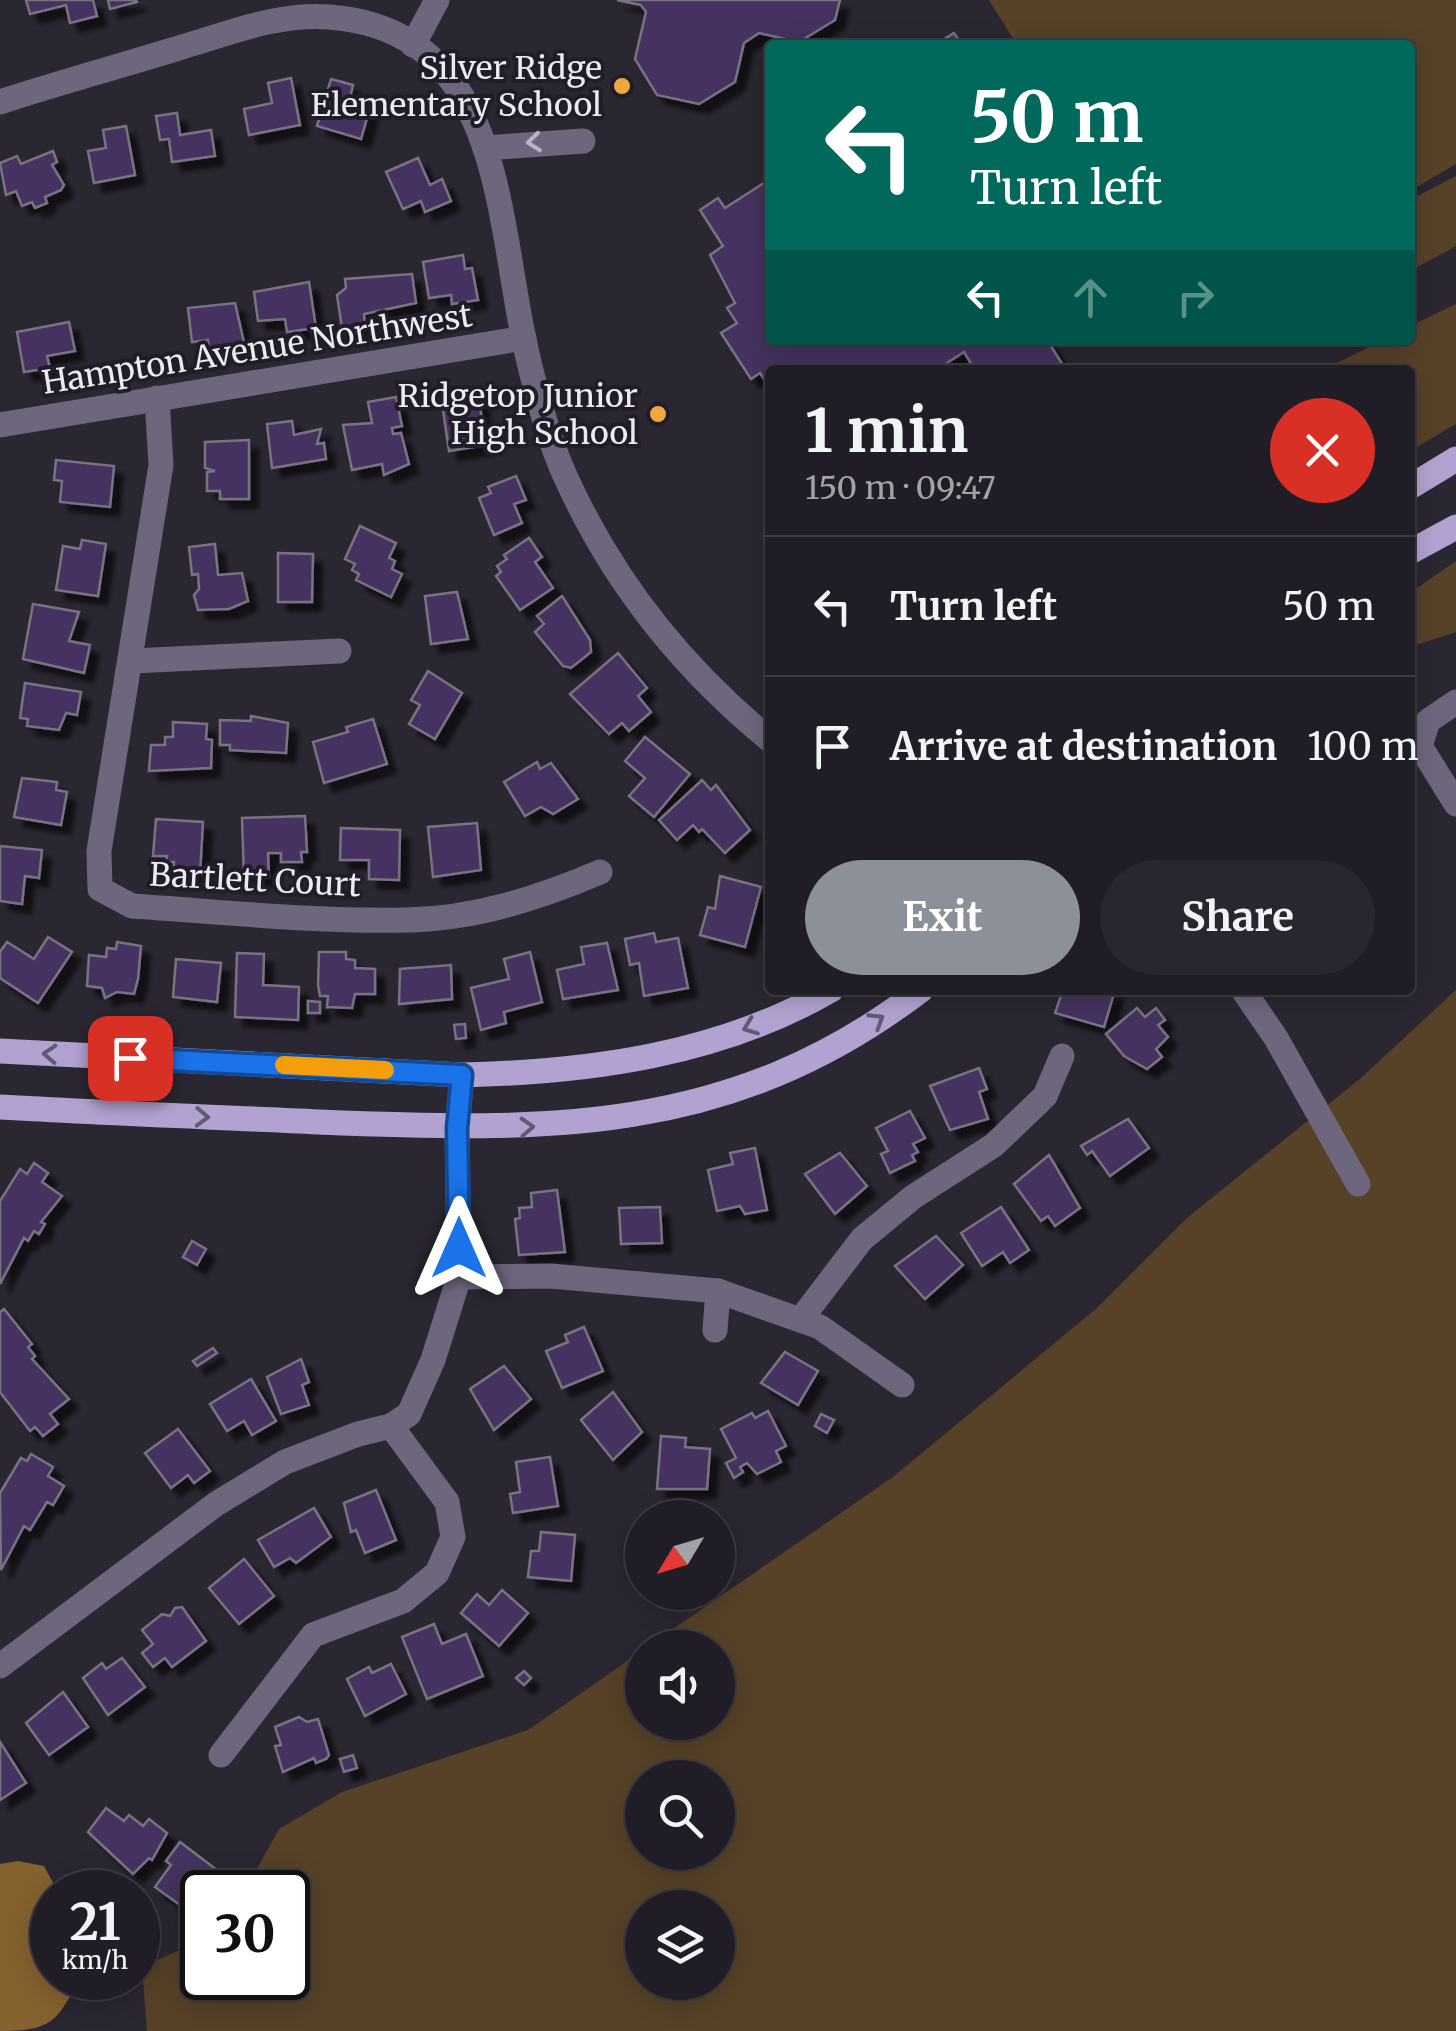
<!DOCTYPE html>
<html lang="en">
<head>
<meta charset="utf-8">
<style>
  body { margin:0; font-family:Merriweather,serif; background:#28262e; color:#f1f3f6; height:100vh; display:flex; flex-direction:column; font-size:38px; white-space:nowrap }
  * { box-sizing:border-box; margin:0 }
  p { font-size:32px; color:#a2a2a7 }
  .icon { flex:none; width:55px; height:55px; fill:none; stroke:currentColor; stroke-width:2; stroke-linecap:round; stroke-linejoin:round }
  .map { position:relative; flex:1; overflow:hidden }
  .sheet { position:absolute; left:765px; top:365px; width:650px; height:630px; display:flex; flex-direction:column; background:#201d26; border-radius:10px; box-shadow:0 5px 25px #0003,0 0 0 2px #3d3b43 }
  .sheet>* { flex:none }
  .banner { position:absolute; left:765px; top:40px; width:650px; height:305px; border-radius:10px; box-shadow:0 5px 25px #0003,0 0 0 2px #3d3b43; background:#00695c; color:#fff; overflow:hidden }
  .needle { width:65px; rotate:232deg }
  .tools { position:absolute; left:625px; top:1500px; display:grid; gap:20px }
  .tools a { display:grid; place-items:center; width:110px; height:110px; border-radius:50%; background:#201d26; box-shadow:0 5px 25px #0003,0 0 0 2px #3d3b43; font-size:50px }
  .speed { position:absolute; left:30px; top:1870px; display:flex; gap:20px; font-size:50px; font-weight:700; text-align:center }
  .speed>* { display:grid; place-content:center; width:130px; height:130px; border-radius:50%; background:#201d26; box-shadow:0 5px 25px #0003,0 0 0 2px #3d3b43; line-height:1 }
  .speed small { font-size:25px; font-weight:400 }
  .speed .limit { border:5px solid #111; border-radius:15px; background:#fff; color:#111 }
  .pin { position:absolute; display:grid; place-items:center; width:85px; height:85px; color:#fff; margin:-42px; border-radius:20px; box-shadow:0 5px 15px #0006 }
  .me { position:absolute; width:110px; margin:-55px; rotate:0deg; stroke-linejoin:round; filter:drop-shadow(0 0 8px #0008) }
  .turn { display:flex; align-items:center; gap:35px; height:210px; padding:0 40px; font-size:45px }
  .turn .icon { width:130px; height:130px; stroke-width:2.5 }
  .turn b { display:block; font-size:70px; line-height:85px }
  .lanes { display:flex; align-items:center; height:95px; padding:0 40px; background:#0003; justify-content:center; gap:50px; direction:ltr }
  .lanes .off { opacity:.35 }
  .round { display:grid; place-items:center; flex:none; width:105px; height:105px; border-radius:52px; background:#28262e }
  .headline { display:flex; align-items:center; justify-content:space-between; height:170px; padding:0 40px }
  h1 { font-size:60px; font-weight:700; line-height:75px }
  .cta { display:flex; gap:20px; margin-top:auto; padding:20px 40px }
  .cta a { flex:1; height:115px; border-radius:60px; background:#8c9099; color:#fff; font-size:40px; font-weight:700; line-height:115px; text-align:center }
  .cta a+a { background:#28262e; color:#f1f3f6 }
  ul { padding:0; list-style:none }
  li { display:flex; align-items:center; gap:30px; height:140px; padding:0 40px; border-top:2px solid #3d3b43 }
  li div { flex:1 }
  li b { display:block; font-size:38px }
  li em { font-style:normal }
  .map>svg:first-child { display:block }
  .green { fill:#574228; fill-rule:evenodd }
  .water { fill:#85612f }
  .building { fill:#443160; stroke:#787381; stroke-width:2.5; filter:url(#shadow) }
  .lines { fill:none; stroke-linecap:round; stroke-linejoin:round }
  .minor { stroke:#6e667d; stroke-width:25 }
  .major { stroke:#b2a2d1; stroke-width:25 }
  .oneway { stroke:#b9b5c3 }
  .oneway2 { stroke:#625974 }
  .route-casing { stroke:#114b97; stroke-width:25 }
  .route { stroke:#1a73e8; stroke-width:18 }
  .slow { stroke:#f59e0b; stroke-width:18 }
  .poi-dot { fill:#efa73e; stroke:#211d28; stroke-width:4 }
  .labels { text-anchor:middle; dominant-baseline:central; stroke-width:8; stroke-linejoin:round; paint-order:stroke }
  .poi-label { font-size:32px; fill:#ebe9f1; stroke:#211d28; text-anchor:end }
  .street-label { font-size:32px; fill:#ebe9f1; stroke:#211d28 }
</style>
</head>
<body>
<div class="map">
<svg width="1456" height="2031" viewBox="0 0 1456 2031">
  <defs>
    <filter id="shadow"><feDropShadow dx="9" dy="9" stdDeviation="2.5" flood-color="#0009"/></filter>
  </defs>
  <rect width="100%" height="100%" fill="#2b2732"/>
  <g class="green">
    <path d="M989 0H1456V164L1410 191V45H1017Z"/>
    <path d="M1456 176V246L1410 271V200Z"/>
    <path d="M1456 304V424L1410 451V370H1323L1383 340H1410V326Z"/>
    <path d="M1456 561V632L1410 647V593Z"/>
    <path d="M1456 990V2031H147L142 1967 202 1940V1978H288V1892H244L279 1829 342 1792 528 1730 642 1651V1722H718V1648L647 1647 893 1477 1097 1308 1187 1218 1361 1078ZM642 1778H718V1852H642ZM642 1908H718V1982H642Z"/>
  </g>
  <path class="water" d="M18 1861 44 1866 58 1892H52V1978H79C58 2023 49 2031 0 2031V1864Z"/>
  <g class="building">
    <path d="M26 0H93L97 16 70 23 66 5 30 14Z"/>
    <path d="M108 0H136L137 2 110 9Z"/>
    <path d="M617 0H840L835 20 799 42 759 33 744 43 735 82 699 104 657 95 635 59 646 12 641 5Z"/>
    <path d="M954 33 962 45H935Z"/>
    <path d="M291 78 300 125 249 135 244 109 272 103 268 83Z"/>
    <path d="M331 79 353 85 350 98 371 104 361 139 317 126Z"/>
    <path d="M177 113 180 135 211 130 215 156 172 162 169 139 160 140 156 116Z"/>
    <path d="M126 126 135 175 94 183 88 151 106 148 103 130Z"/>
    <path d="M53 151 57 162 52 165 64 185 61 190 45 197 47 203 35 208 32 202 22 206 16 191 6 195 0 163 17 156 21 164Z"/>
    <path d="M418 158 430 185 442 179 451 201 425 212 421 201 403 209 386 172Z"/>
    <path d="M770 179V340H1047L1066 370H975L964 352 936 370H770V388L760 373 751 379 721 333 737 323 727 308 735 303 710 255 723 246 700 210 718 198 725 208Z"/>
    <path d="M463 255 465 269 472 268 478 300 452 304 451 295 429 298 423 262Z"/>
    <path d="M412 274 416 303 364 314 365 325 342 328 337 295 346 288 345 279Z"/>
    <path d="M309 282 316 328 287 332 285 319 258 321 254 292Z"/>
    <path d="M235 303 245 347 209 352 208 340 192 342 188 308Z"/>
    <path d="M69 322 75 351 47 356 50 368 24 372 17 332Z"/>
    <path d="M478 394 486 445 449 451 443 410 457 408 455 397Z"/>
    <path d="M396 397 402 426 392 428 393 434 401 433 409 464 384 475 382 464 352 470 343 425 372 423 368 402Z"/>
    <path d="M292 421 294 435 321 429 317 444 324 443 326 459 272 468 267 424Z"/>
    <path d="M249 440V499H220V491H207V472L215 471 205 468V442Z"/>
    <path d="M56 460 114 466 110 507 60 502 62 481 54 480Z"/>
    <path d="M516 476 526 500 514 504 522 523 494 535 479 498 491 493 488 487Z"/>
    <path d="M360 526 396 543 389 558 395 561 392 569 402 574 391 597 356 580 359 574 352 570 355 564 345 559Z"/>
    <path d="M529 538 542 557 535 562 553 588 520 610 496 576 501 572 497 566 507 559 504 555Z"/>
    <path d="M82 540 106 544 98 596 56 590 63 546 80 549Z"/>
    <path d="M215 544 218 575 242 573 248 601 229 609 198 610 194 595 199 589 198 574 192 575 189 547Z"/>
    <path d="M278 553 313 554 312 602H278Z"/>
    <path d="M457 592 468 639 431 644 425 596Z"/>
    <path d="M562 596 590 640 591 652 571 668 563 666 535 632 544 624 537 616Z"/>
    <path d="M33 604 79 612 69 641 90 645 84 673 23 659Z"/>
    <path d="M618 653 647 688 638 696 651 712 629 731 622 723 609 734 570 694Z"/>
    <path d="M428 671 462 693 435 739 409 724 420 705 411 700Z"/>
    <path d="M25 683 81 692 77 715 66 713 59 730 27 726 28 719 20 718Z"/>
    <path d="M251 716 288 723 286 753 230 750V745H220V720L251 721Z"/>
    <path d="M373 719 387 764 324 783 313 742 348 732 346 727Z"/>
    <path d="M173 722 207 724 206 739 212 740 211 768 149 771 151 745H165V737H173Z"/>
    <path d="M645 737 690 774 654 817 629 796 645 778 625 761Z"/>
    <path d="M537 762 540 769 551 763 578 799 553 814 541 807 525 816 504 782Z"/>
    <path d="M22 778 57 782 56 790 67 792 61 825 14 817Z"/>
    <path d="M702 780 711 790 716 785 750 830 725 853 702 829 699 832 693 825 677 840 659 820Z"/>
    <path d="M305 816 307 852H301L302 862H281V853H268L269 877H244L242 818Z"/>
    <path d="M156 819 203 822 200 874 174 872V862H166L167 856H153Z"/>
    <path d="M477 823 481 870 433 877 428 827Z"/>
    <path d="M341 828 400 830 399 880 369 879V860H340Z"/>
    <path d="M0 846 42 850 39 878 25 876 22 904 0 901Z"/>
    <path d="M720 876 761 887 745 947 700 935 708 907 715 909Z"/>
    <path d="M654 933 656 942 678 938 688 988 644 996 639 963 630 965 625 939Z"/>
    <path d="M48 937 72 952 38 1003 0 978V952L7 942 34 959Z"/>
    <path d="M117 942 141 946 138 979 134 994 117 992 105 998 102 988 87 986 89 955 106 957 107 948 116 949Z"/>
    <path d="M607 943 618 990 563 999 557 970 584 964 581 947Z"/>
    <path d="M319 952H346V959L355 960V968L375 969V994H355L352 1008 327 1007 328 996H320L318 985Z"/>
    <path d="M530 952 542 1002 504 1012 506 1023 481 1030 471 988 509 979 504 959Z"/>
    <path d="M237 953 264 954 263 985 299 987 298 1020 235 1017Z"/>
    <path d="M176 959 221 963 217 1002 173 997Z"/>
    <path d="M451 965 452 999 399 1004 400 969Z"/>
    <path d="M1063 990H1115L1104 1027 1055 1013Z"/>
    <path d="M308 1001 320 1002V1013H308Z"/>
    <path d="M1137 1008 1145 1017 1156 1008 1165 1020 1158 1025 1168 1037 1156 1049 1162 1057 1147 1069 1124 1056 1106 1034Z"/>
    <path d="M465 1024 466 1038 456 1039 454 1025Z"/>
    <path d="M979 1068 987 1089 979 1092 988 1119 950 1130 930 1086Z"/>
    <path d="M910 1111 925 1138 913 1144 918 1152 912 1155 915 1161 890 1173 881 1154 888 1151 876 1128Z"/>
    <path d="M1128 1119 1149 1148 1110 1176 1092 1151 1087 1155 1081 1146Z"/>
    <path d="M755 1148 767 1210 745 1214 740 1206 717 1211 708 1170 733 1164 730 1153Z"/>
    <path d="M840 1153 867 1186 835 1214 805 1174Z"/>
    <path d="M1049 1155 1080 1208 1055 1226 1048 1216 1041 1221 1014 1184Z"/>
    <path d="M34 1163 48 1173 42 1182 62 1196 41 1222 45 1224 39 1234 34 1231 28 1241 24 1238 0 1284V1201L20 1169 27 1174Z"/>
    <path d="M557 1190 565 1252 519 1255 515 1219 520 1218 519 1208 532 1207 531 1193Z"/>
    <path d="M660 1207 662 1243 621 1244 619 1208Z"/>
    <path d="M1001 1207 1029 1250 1010 1263 1003 1252 982 1266 961 1233Z"/>
    <path d="M936 1236 963 1265 925 1299 895 1266Z"/>
    <path d="M192 1241 206 1249 197 1265 183 1257Z"/>
    <path d="M4 1309 32 1344 28 1347 35 1356 32 1359 69 1399 50 1414 58 1424 43 1436 35 1427 30 1431 0 1392V1312Z"/>
    <path d="M584 1327 603 1371 562 1388 546 1351 568 1342 565 1335Z"/>
    <path d="M213 1348 217 1353 197 1366 193 1361Z"/>
    <path d="M785 1352 818 1371 798 1405 761 1383Z"/>
    <path d="M301 1359 309 1382 302 1385 309 1405 281 1414 267 1377Z"/>
    <path d="M504 1366 531 1399 494 1430 470 1389Z"/>
    <path d="M251 1379 276 1421 252 1435 244 1421 227 1431 210 1404Z"/>
    <path d="M613 1392 642 1432 613 1460 581 1420Z"/>
    <path d="M768 1411 786 1446 776 1451 781 1462 757 1474 747 1463 740 1467 743 1472 734 1478 726 1463 736 1458 721 1429 752 1413 755 1418Z"/>
    <path d="M821 1414 834 1420 827 1433 815 1426Z"/>
    <path d="M178 1429 210 1471 194 1483 188 1475 171 1488 145 1453Z"/>
    <path d="M661 1436 686 1438 685 1447 710 1449 707 1489H657Z"/>
    <path d="M31 1454 53 1467 48 1476 64 1486 53 1505 47 1502 30 1530 24 1526 1 1570 0 1493 21 1458 27 1461Z"/>
    <path d="M550 1457 558 1506 513 1513 510 1494 520 1492 516 1462Z"/>
    <path d="M376 1490 396 1540 365 1553 356 1530 351 1532 344 1503Z"/>
    <path d="M314 1508 331 1537 296 1563 290 1558 274 1567 258 1540Z"/>
    <path d="M541 1532 575 1535 571 1581 528 1577 531 1551H539Z"/>
    <path d="M244 1559 274 1596 239 1624 209 1588Z"/>
    <path d="M502 1590 528 1613 499 1646 461 1613 477 1594 489 1605Z"/>
    <path d="M182 1607 206 1641 172 1667 165 1658 153 1667 142 1653 153 1644 142 1630 162 1614 170 1616 175 1608Z"/>
    <path d="M434 1624 442 1644 466 1634 483 1676 427 1699 402 1637Z"/>
    <path d="M122 1658 145 1687 108 1715 83 1678 102 1663 106 1669Z"/>
    <path d="M391 1664 406 1694 365 1716 347 1679 369 1667 372 1673Z"/>
    <path d="M524 1671 531 1678 524 1685 516 1678Z"/>
    <path d="M63 1692 88 1727 49 1755 26 1723Z"/>
    <path d="M299 1717 307 1722 318 1719 329 1755 326 1759 316 1763 314 1758 283 1772 275 1746 281 1745 275 1727Z"/>
    <path d="M0 1742 26 1783 0 1800Z"/>
    <path d="M353 1755 357 1768 344 1772 340 1759Z"/>
    <path d="M106 1808 124 1821 129 1815 143 1826 149 1819 167 1833 152 1860 149 1858 133 1874 88 1832Z"/>
    <path d="M180 1842 217 1870 187 1910 155 1887 171 1865 166 1861Z"/>
    <path d="M115 1884 120 1892H99Z"/>
  </g>
  <g class="lines">
    <g class="minor">
      <path d="M413 45 437 0"/>
      <path d="M0 102C60 82 121 66 182 47 230 33 278 13 329 17 498 29 497 209 523 335 532 378 548 440 567 480 614 583 683 669 770 740"/>
      <path d="M485 148 583 141"/>
      <path d="M157 398 161 465 99 851 100 889 132 906C223 912 316 922 407 920 474 919 539 898 600 872"/>
      <path d="M0 425 524 338"/>
      <path d="M133 661 339 651"/>
      <path d="M1456 702 1428 721 1420 746 1456 804"/>
      <path d="M1243 990 1276 1038 1358 1184"/>
      <path d="M459 1277 551 1276 718 1291 820 1327 902 1385"/>
      <path d="M801 1319 862 1239 913 1197 994 1145 1045 1096 1062 1056"/>
      <path d="M715 1330 718 1291"/>
      <path d="M0 1666 216 1504 285 1462 358 1434 391 1426 409 1414 433 1360 459 1277 457 1128 462 1075"/>
      <path d="M221 1755 313 1635 403 1601 437 1573 453 1537 447 1502 391 1426"/>
    </g>
    <g class="major">
      <path d="M1410 487 1456 459"/>
      <path d="M1410 552 1456 527"/>
      <path d="M0 1051 462 1075C589 1072 719 1055 831 990"/>
      <path d="M0 1107C106 1113 213 1117 319 1122 547 1131 730 1136 921 990"/>
    </g>
  </g>
  <defs><path id="oneway-chevron" d="M-2-3.5L2.5 0L-2 3.5" fill="none" stroke-width="1.6" stroke-linecap="round" stroke-linejoin="round" transform="scale(2.5)"/></defs>
  <use class="oneway" href="#oneway-chevron" transform="translate(534 142) rotate(174)"/>
  <g class="oneway2">
    <use href="#oneway-chevron" transform="translate(877 1020) rotate(-32)"/>
    <use href="#oneway-chevron" transform="translate(750 1027) rotate(159)"/>
    <use href="#oneway-chevron" transform="translate(50 1054) rotate(-177)"/>
    <use href="#oneway-chevron" transform="translate(202 1117) rotate(2)"/>
    <use href="#oneway-chevron" transform="translate(527 1127) rotate(-3)"/>
  </g>
  <g class="lines">
    <defs>
      <path id="route" d="M130 1058 462 1075 457 1128 459 1248"/>
    </defs>
    <use href="#route" class="route-casing"/>
    <use href="#route" class="route"/>
    <path class="slow" d="M284 1065 385 1070"/>
  </g>
  <g class="poi-dot">
    <circle cx="622" cy="86" r="10"/>
    <circle cx="658" cy="414" r="10"/>
  </g>
  <g class="labels">
    <g class="poi-label">
      <text x="602" y="68">Silver Ridge<tspan x="602" dy="37">Elementary School</tspan></text>
      <text x="638" y="396">Ridgetop Junior<tspan x="638" dy="37">High School</tspan></text>
    </g>
    <g class="street-label">
      <text transform="translate(257 349) rotate(-9)">Hampton Avenue Northwest</text>
      <text transform="translate(255 880) rotate(3)">Bartlett Court</text>
    </g>
  </g>
</svg>
<div class="tools">
<a><svg class="needle" viewBox="-14 -14 28 28"><path d="M0-13l5 13h-10z" fill="#e53935"/><path d="M0 13l5-13h-10z" fill="#a2a2a7"/></svg></a>
<a><svg class="icon" aria-label="sound" viewBox="0 0 24 24"><path d="M4 9h4l5-4v14l-5-4H4zM17 9q2 3 0 6"/></svg></a>
<a><svg class="icon" aria-label="search" viewBox="0 0 24 24"><circle cx="10" cy="10" r="6"/><path d="M15 15l6 6"/></svg></a>
<a><svg class="icon" aria-label="layers" viewBox="0 0 24 24"><path d="M12 4l9 5-9 5-9-5zM3 14l9 5 9-5"/></svg></a>
</div>
<div class="speed"><div>21<small>km/h</small></div><div class="limit">30</div></div>
<div class="pin" style="left:130px;top:1058px;background:#d93025"><svg class="icon" aria-label="arrive" viewBox="0 0 24 24"><path d="M6 21V4h12l-3 4 3 4H6"/></svg></div>
<svg class="me" style="left:459px;top:1248px" viewBox="-20 -20 40 40"><path d="M0-17L14 15 0 8-14 15z" fill="#1a73e8" stroke="#fff" stroke-width="4"/></svg>
<div class="banner">
<div class="turn"><svg class="icon" aria-label="left" viewBox="0 0 24 24"><path d="M17 20v-9H6M10 6l-5 5 5 5"/></svg><div><b>50 m</b>Turn left</div></div>
<div class="lanes"><svg class="icon" aria-label="left" viewBox="0 0 24 24"><path d="M17 20v-9H6M10 6l-5 5 5 5"/></svg><svg class="icon off" aria-label="ahead" viewBox="0 0 24 24"><path d="M12 20V5M6 11l6-6 6 6"/></svg><svg class="icon off" aria-label="right" viewBox="0 0 24 24"><path d="M7 20v-9h11M14 6l5 5-5 5"/></svg></div>
</div>
<section class="sheet">
<div class="headline"><div><h1>1 min</h1><p>150 m · 09:47</p></div><a class="round" style="background:#d93025;color:#fff"><svg class="icon" aria-label="close" viewBox="0 0 24 24"><path d="M6 6l12 12M18 6L6 18"/></svg></a></div>
<ul>
<li><svg class="icon" aria-label="left" viewBox="0 0 24 24"><path d="M17 20v-9H6M10 6l-5 5 5 5"/></svg><div><b>Turn left</b></div><em>50 m</em></li>
<li><svg class="icon" aria-label="arrive" viewBox="0 0 24 24"><path d="M6 21V4h12l-3 4 3 4H6"/></svg><div><b>Arrive at destination</b></div><em>100 m</em></li>
</ul>
<div class="cta"><a>Exit</a><a>Share</a></div>
</section>
</div>
</body>
</html>
